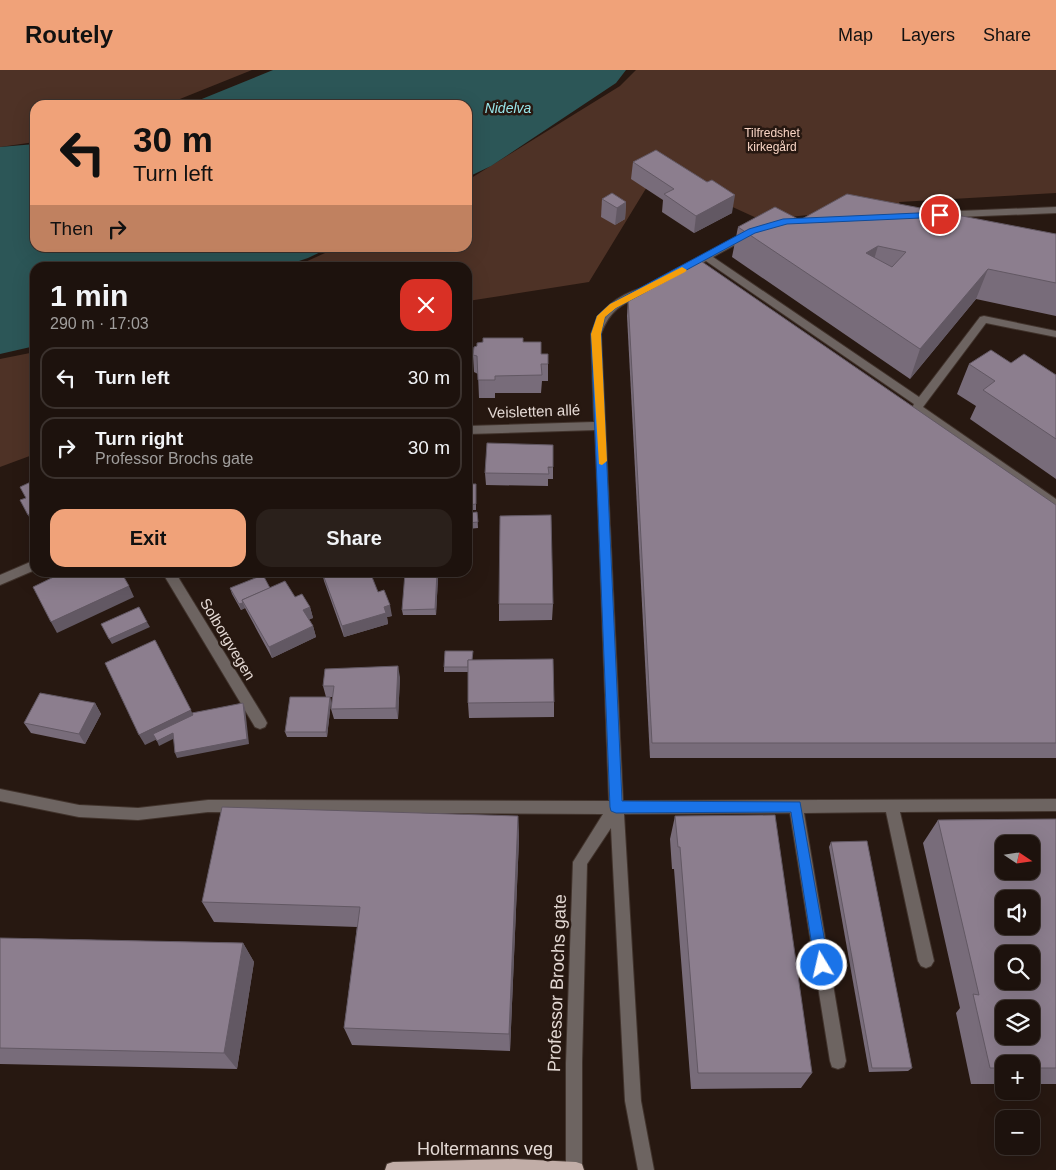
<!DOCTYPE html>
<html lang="en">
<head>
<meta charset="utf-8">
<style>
  body { margin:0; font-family:Arial,sans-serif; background:#2a201b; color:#f1f3f6; height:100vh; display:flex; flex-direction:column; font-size:19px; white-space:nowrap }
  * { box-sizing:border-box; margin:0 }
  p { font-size:16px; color:#a09e9d }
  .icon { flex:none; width:28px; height:28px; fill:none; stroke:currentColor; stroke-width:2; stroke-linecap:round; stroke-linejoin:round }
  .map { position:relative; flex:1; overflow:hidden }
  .sheet { position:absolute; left:30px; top:192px; width:442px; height:315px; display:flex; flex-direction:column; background:#1d120d; border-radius:15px; box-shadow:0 5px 20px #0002,0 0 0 1px #3b322e }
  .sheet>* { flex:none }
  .hud { position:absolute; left:30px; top:30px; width:442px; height:152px; border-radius:15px; box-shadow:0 5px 20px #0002,0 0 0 1px #3b322e; background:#f0a279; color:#111; overflow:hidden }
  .needle { width:32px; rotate:103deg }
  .tools { position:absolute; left:995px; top:765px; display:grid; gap:10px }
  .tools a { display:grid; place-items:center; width:45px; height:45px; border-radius:10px; background:#1d120d; box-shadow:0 5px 20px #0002,0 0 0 1px #3b322e; font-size:25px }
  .pin { position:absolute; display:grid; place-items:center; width:42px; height:42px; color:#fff; margin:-21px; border:2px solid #fff; border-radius:50%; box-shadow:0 1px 5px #0007 }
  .me { position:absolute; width:55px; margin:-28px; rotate:351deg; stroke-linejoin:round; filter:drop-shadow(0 0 4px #0008) }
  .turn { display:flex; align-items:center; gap:18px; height:105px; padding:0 20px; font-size:22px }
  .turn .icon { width:65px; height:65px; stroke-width:2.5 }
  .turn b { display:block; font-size:35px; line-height:42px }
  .then { display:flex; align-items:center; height:48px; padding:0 20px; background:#0003; gap:10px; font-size:19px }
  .round { display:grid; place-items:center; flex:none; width:52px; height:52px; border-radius:15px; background:#2a201b }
  .overview { display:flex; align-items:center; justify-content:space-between; height:85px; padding:0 20px }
  h1 { font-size:30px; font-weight:700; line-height:38px }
  .action { display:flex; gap:10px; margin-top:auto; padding:10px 20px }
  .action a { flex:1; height:58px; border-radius:15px; background:#f0a279; color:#111; font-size:20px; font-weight:700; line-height:58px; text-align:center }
  .action a+a { background:#2a201b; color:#f1f3f6 }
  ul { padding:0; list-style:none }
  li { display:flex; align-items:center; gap:15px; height:62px; margin:0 10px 8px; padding:0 10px; border:2px solid #3b322e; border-radius:15px }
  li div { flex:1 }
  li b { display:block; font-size:19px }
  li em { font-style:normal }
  header { display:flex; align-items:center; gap:30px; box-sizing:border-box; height:70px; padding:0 25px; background:#f0a279; color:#111 }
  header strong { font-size:24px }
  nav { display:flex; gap:28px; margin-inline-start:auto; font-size:18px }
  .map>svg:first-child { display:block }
  .green { fill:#4e3226 }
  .water { fill:#2c5657 }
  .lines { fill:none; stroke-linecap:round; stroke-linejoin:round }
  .minor-casing { stroke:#41332c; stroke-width:2 }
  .major-casing { stroke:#41332c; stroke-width:2 }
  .minor { fill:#6d6461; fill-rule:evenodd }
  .major { fill:#c1ada7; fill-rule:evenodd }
  .wall { fill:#786c7a }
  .shaded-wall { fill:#625863 }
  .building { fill:#8c7e8e; stroke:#625863; fill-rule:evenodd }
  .route { fill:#1a73e8; stroke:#114b97 }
  .slow { fill:#f59e0b }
  .labels { text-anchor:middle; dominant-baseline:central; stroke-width:5; stroke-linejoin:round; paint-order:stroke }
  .far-park-label { font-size:12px; fill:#f8d4c4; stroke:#271811 }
  .far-water-label { font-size:14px; font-style:italic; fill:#98e6ea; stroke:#271811 }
  .street-label { font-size:15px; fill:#e4d9d4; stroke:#271811 }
  .near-street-label { font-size:18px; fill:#e4d9d4; stroke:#271811 }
</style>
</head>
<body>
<header>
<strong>Routely</strong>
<nav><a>Map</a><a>Layers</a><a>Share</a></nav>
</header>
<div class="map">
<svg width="1056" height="1100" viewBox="0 0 1056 1100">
  <rect width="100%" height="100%" fill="#271811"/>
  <g class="green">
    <path d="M0 0H252L165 35H35V72L0 77Z"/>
    <path d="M636 0H1056V123L899 132 900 135 761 150 656 102 589 212 468 231V198H292L336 178H468V110L620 16Z"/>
    <path d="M35 282V384L0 397V289Z"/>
  </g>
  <g class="water">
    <path d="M273 0H626L616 13 491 96 468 107V35H187Z"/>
    <path d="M35 74V178H329L308 188 281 197 35 198V276L0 284V77Z"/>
  </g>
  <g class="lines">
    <defs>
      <g id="minor">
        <path d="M1056 137V143L935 148 930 145 935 142Z"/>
        <path d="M750 160 753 161V165L713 187 919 327 980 247 984 246 1056 261V267L986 253 923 337 1056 429V439L913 341 912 338 914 334 706 191 689 200H683L681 198Z"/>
        <path d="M642 218 645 219V223C623 234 610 239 601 264L623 731 1056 729V741L900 742 934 891 931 896 926 898 921 896 918 891 886 742 804 743 846 991 844 997 838 999 832 997 830 991 790 743 624 744 641 1031 654 1100H638L625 1031 611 758 587 794 582 993V1100H566V993L573 792 603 744 208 742 138 750 79 747 0 731V719L79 735 138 738 208 730 609 731 595 360 468 364V356L594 352 591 264C599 240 617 225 642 218Z"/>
        <path d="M35 490V500L0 515V505Z"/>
        <path d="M162 502H175L265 649 267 653 265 657 260 659 255 657Z"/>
      </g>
      <path id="major" d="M514 1089 576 1092 582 1094 584 1100H385L387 1094 393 1092Z"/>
    </defs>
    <use href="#minor" class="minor-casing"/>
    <use href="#major" class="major-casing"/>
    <use href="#minor" class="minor"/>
    <use href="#major" class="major"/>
  </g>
  <g class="wall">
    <path d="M633 92 732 143 694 163 662 142 663 130 631 109Z"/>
    <path d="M602 129 626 132 625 149 615 155 601 147Z"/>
    <path d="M738 157 1056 164V246L976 229 910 309 732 187Z"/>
    <path d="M628 228 1056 435V688H650L627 246Z"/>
    <path d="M523 272 541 284 548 294V311H542L541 323H495V328H479L478 304 474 302 473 285Z"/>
    <path d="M468 291V299H472L471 327H468Z"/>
    <path d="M1011 293 1056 305V409L970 349 976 336 957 324 969 294Z"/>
    <path d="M553 397V409H548V416L486 415 485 403Z"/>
    <rect x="468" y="414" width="8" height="26"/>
    <path d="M477 442 478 458 468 459V443Z"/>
    <path d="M322 502 378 522 392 546 387 547 388 554 344 567 324 511Z"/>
    <path d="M437 503 438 508 436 545H403L402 540Z"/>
    <path d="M230 518H270L295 527 310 537 313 548 309 549 313 556 316 567 272 588 245 538 241 540 232 524Z"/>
    <path d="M499 534H553L552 550 499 551Z"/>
    <path d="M473 590 554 632V647L469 648 468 633V602H444V597Z"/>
    <path d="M400 607 398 649H334L331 639 332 627H326L323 616Z"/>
    <path d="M330 627 331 632 327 667H287L285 662Z"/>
    <path d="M95 633 101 644 85 674 31 663 24 653Z"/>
    <path d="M518 746 519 769 510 981 352 975 344 958 357 857 214 852 202 832Z"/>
    <path d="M675 746 812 1003 801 1018 691 1019 674 799H672L670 769Z"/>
    <path d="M1056 749V1014H1031V994H1004V1014H971L956 943 960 938 923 773 938 750Z"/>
    <path d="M831 772 912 998 908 1001 869 1002 829 777Z"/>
    <path d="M0 868 243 873 254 892 237 999 0 994Z"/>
  </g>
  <g class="shaded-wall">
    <path d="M735 125 732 143 694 163 696 146Z"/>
    <path d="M626 132 625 149 615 155 617 138Z"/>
    <path d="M878 176 869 206 866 183Z"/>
    <path d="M988 199 976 229 910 309 920 279Z"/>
    <path d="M33 442 35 445V456H34L28 445Z"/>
    <path d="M437 503 438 508 436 545 435 539Z"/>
    <path d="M129 516 134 527 57 563 51 552Z"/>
    <path d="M243 533 245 538 241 540 239 534Z"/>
    <path d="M390 535 392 546 387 547 388 554 344 567 342 556 384 537Z"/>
    <path d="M310 537 313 548 306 551 303 540Z"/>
    <path d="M147 552 150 557 112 574 109 569Z"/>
    <path d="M313 556 316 567 272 588 269 577Z"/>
    <path d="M398 596 400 607 398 649 396 638Z"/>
    <path d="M330 627 331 632 327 667 326 662Z"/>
    <path d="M95 633 101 644 85 674 79 664Z"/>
    <path d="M243 633 245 638 249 674 177 688 175 683Z"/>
    <path d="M191 640 195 651 145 675 139 665Z"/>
    <path d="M173 663 175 668 159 676 157 671Z"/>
    <path d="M518 746 519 769 510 981 509 964Z"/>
    <path d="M243 873 254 892 237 999 224 983Z"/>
  </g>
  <g class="building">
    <path d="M656 80 707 112 712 110 735 125 696 146 664 124 674 119 633 92Z"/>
    <path d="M612 123 626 132 617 138 602 129Z"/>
    <path d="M847 124 1056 164V213L988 199 920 279 738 157 775 137 800 150ZM878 176 906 182 892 197 866 183Z"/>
    <path d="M698 189 1056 435V673H652L628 228Z"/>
    <path d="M483 268H523V272H541V284H548V294H541L542 305 495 306V310H478L477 286 473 285 474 277 477 276V273L483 272Z"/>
    <path d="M991 280 1011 293 1024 284 1056 305V369L983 320 995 311 969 294Z"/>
    <path d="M468 299H472L471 321H468Z"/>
    <path d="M487 373 553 375V397H548L549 404 485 403Z"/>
    <path d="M35 410V444L33 442 28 445 20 430 26 428 20 417Z"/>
    <path d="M468 414H476V434L468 435Z"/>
    <path d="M477 442 478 452 468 453V443Z"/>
    <path d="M551 445 553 534H499L500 446Z"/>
    <path d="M64 502H121L129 516 51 552 33 517Z"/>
    <path d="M322 502H370L378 522 384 520 390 535 384 537 386 543 342 556Z"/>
    <path d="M405 503H437L435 539 402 540Z"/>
    <path d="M263 505 270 518 242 530 243 533 239 534 230 518Z"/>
    <path d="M285 511 295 527 302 524 310 537 303 540 313 556 269 577 242 530Z"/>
    <path d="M139 537 147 552 109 569 101 554Z"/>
    <path d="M155 570 191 640 139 665 105 593Z"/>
    <path d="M445 581H473L472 590H468V597H444Z"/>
    <path d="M553 589 554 632 468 633V590Z"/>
    <path d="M398 596 396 638 331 639 334 616H323L325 599Z"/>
    <path d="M40 623 95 633 79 664 24 653Z"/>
    <path d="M290 627H330L326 662H285Z"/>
    <path d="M243 633 247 669 175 683 173 663 157 671 153 664 193 645 192 643Z"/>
    <path d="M222 737 518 746 509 964 344 958 360 837 202 832Z"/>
    <path d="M775 745 812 1003H698L680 777H678L675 746Z"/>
    <path d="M1056 749V998H1031V994H1004V998H990L973 924 979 925 938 750ZM1004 774H1031V801H1004ZM1004 829H1031V856H1004ZM1004 884H1031V911H1004ZM1004 939H1031V966H1004Z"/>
    <path d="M867 771 912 998H872L831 772Z"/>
    <path d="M0 868 243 873 224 983 0 978Z"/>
  </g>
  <path class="route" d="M940 142 943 143V147L787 154 755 163 616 238 605 247 601 264 622 731 800 732 829 895 827 900 822 902 817 900 815 895 791 742 616 743 611 741 610 737 591 264 597 246 610 234 749 159 783 149Z"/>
  <path class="slow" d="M682 197 687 200 685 202 616 238 605 247 601 264 607 391 602 395 599 394 591 264 597 246 610 234Z"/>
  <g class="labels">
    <g class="far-park-label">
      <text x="772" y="63">Tilfredshet<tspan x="772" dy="14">kirkegård</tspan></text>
    </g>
    <g class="far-water-label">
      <text x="508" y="38">Nidelva</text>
    </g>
    <g class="street-label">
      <text transform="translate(534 341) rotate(-2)">Veisletten allé</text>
      <text transform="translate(228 569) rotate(59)">Solborgvegen</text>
    </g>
    <g class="near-street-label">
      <text transform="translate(557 913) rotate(-88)">Professor Brochs gate</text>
      <text x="485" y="1079">Holtermanns veg</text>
    </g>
  </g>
</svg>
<div class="tools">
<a><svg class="needle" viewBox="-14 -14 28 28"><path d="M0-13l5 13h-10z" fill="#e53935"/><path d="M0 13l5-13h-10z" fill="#a09e9d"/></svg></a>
<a><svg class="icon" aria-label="sound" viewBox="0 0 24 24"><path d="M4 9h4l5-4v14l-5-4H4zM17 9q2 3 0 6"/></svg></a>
<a><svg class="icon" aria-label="search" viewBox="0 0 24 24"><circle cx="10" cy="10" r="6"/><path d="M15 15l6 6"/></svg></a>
<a><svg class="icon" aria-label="layers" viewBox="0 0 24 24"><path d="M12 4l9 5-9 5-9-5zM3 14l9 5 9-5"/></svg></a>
<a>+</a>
<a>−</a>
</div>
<div class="pin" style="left:940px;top:145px;background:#d93025"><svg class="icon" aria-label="arrive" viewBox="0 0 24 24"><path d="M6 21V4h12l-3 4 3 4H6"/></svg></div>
<svg class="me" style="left:822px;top:895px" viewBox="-20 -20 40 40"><circle r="17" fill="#1a73e8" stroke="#fff" stroke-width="3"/><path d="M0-11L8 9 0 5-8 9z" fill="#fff"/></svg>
<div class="hud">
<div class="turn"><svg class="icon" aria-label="left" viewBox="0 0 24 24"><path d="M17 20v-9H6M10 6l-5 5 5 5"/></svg><div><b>30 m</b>Turn left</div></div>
<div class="then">Then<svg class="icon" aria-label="right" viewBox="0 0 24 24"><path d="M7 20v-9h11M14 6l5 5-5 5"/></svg></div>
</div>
<section class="sheet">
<div class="overview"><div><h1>1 min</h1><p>290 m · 17:03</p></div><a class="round" style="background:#d93025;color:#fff"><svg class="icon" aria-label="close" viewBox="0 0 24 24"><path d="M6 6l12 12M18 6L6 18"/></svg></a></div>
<ul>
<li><svg class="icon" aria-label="left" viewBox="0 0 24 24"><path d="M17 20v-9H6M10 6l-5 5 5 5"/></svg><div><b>Turn left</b></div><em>30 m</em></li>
<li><svg class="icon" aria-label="right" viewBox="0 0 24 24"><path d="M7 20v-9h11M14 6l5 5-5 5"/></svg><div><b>Turn right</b><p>Professor Brochs gate</p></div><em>30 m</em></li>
</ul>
<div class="action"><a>Exit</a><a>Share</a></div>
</section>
</div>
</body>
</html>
